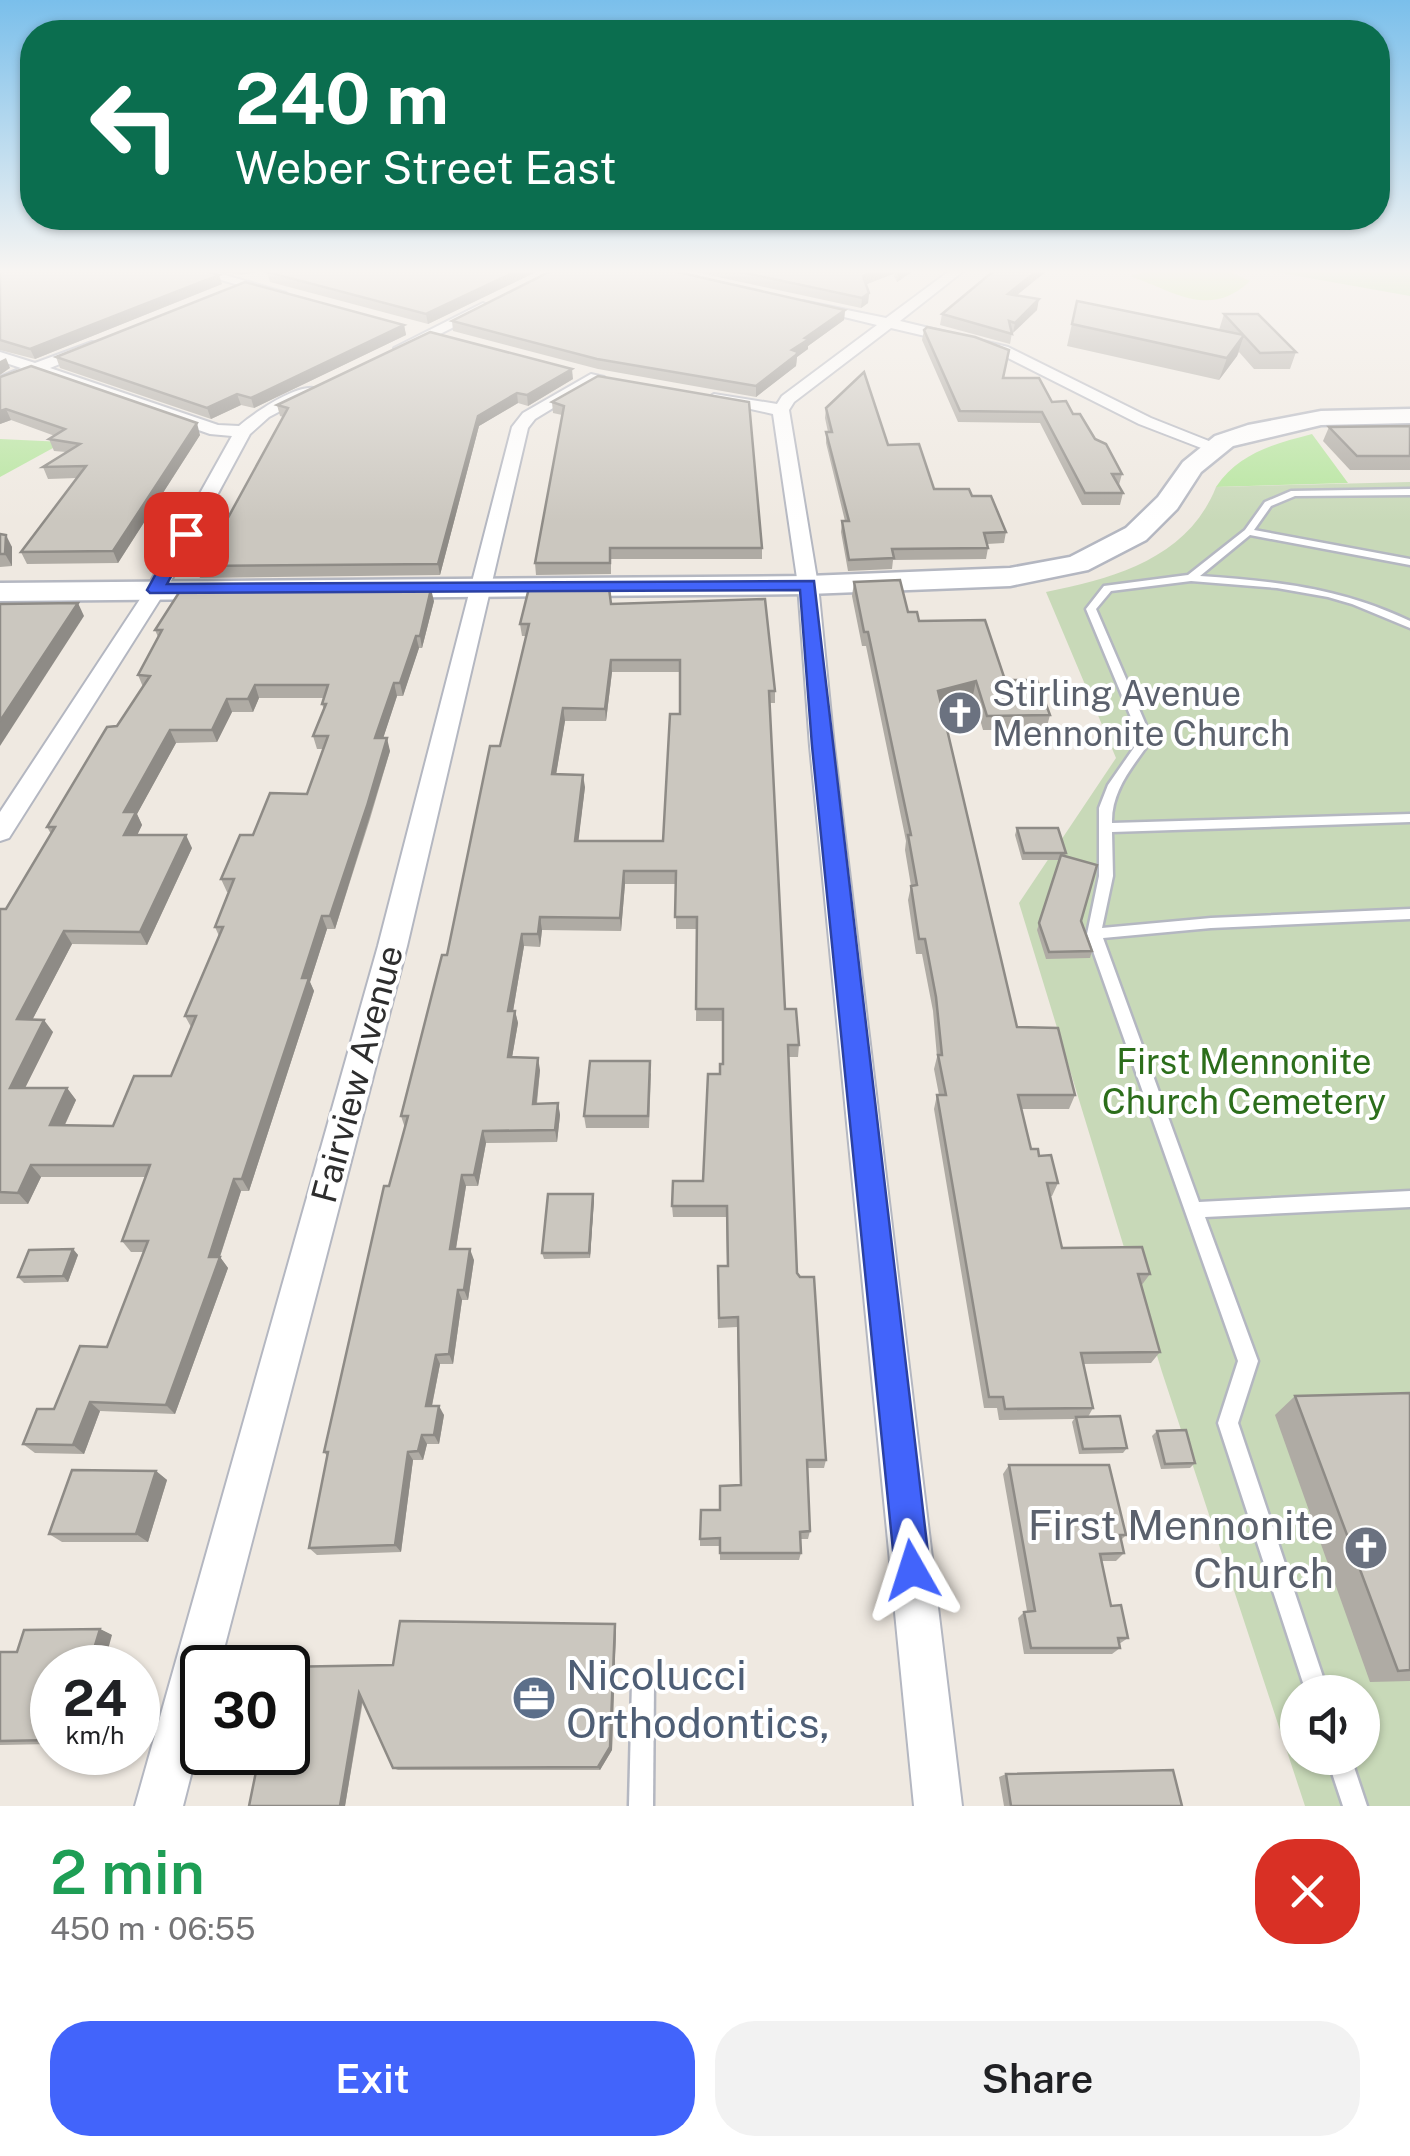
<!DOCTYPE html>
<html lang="en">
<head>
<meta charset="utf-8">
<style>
  body { margin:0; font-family:"Public Sans",sans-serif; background:#f2f2f2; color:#202124; height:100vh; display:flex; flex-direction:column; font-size:38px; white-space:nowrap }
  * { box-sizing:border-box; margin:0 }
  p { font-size:32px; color:#757577 }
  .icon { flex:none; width:55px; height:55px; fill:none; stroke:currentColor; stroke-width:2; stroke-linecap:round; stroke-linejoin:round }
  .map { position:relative; height:1806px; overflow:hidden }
  .details { display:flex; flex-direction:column; background:#fff; flex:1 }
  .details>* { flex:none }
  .banner { position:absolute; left:20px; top:20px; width:1370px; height:210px; border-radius:40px; box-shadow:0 2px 8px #0004; background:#0b6e4f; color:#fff; overflow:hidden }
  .tools { position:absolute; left:1280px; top:1675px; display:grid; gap:20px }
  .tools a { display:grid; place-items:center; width:100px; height:100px; border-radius:50%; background:#fff; box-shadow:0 2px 8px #0004; font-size:50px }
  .speed { position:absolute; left:30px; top:1645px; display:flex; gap:20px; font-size:50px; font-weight:700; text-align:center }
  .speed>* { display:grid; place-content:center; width:130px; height:130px; border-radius:50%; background:#fff; box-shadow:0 2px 8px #0004; line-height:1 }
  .speed small { font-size:25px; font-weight:400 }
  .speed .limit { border:5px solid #111; border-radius:15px; background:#fff; color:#111 }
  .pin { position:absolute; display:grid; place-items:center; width:85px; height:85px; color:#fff; margin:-42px; border-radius:20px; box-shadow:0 5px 15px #0006 }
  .me { position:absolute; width:110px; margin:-55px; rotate:354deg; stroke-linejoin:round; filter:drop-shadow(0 0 8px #0008) }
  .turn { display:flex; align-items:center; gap:35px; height:210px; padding:0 50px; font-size:45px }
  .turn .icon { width:130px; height:130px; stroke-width:2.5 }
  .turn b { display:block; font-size:70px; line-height:85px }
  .round { display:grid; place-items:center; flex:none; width:105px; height:105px; border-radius:40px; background:#f2f2f2 }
  .overview { display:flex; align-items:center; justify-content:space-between; height:170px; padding:0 50px }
  h1 { font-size:60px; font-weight:600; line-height:75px; color:#1e9e55 }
  .button { display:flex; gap:20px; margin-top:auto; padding:20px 50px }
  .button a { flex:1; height:115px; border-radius:40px; background:#4264fb; color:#fff; font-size:40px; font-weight:600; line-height:115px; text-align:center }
  .button a+a { background:#f2f2f2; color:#202124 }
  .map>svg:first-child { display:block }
  .green { fill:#b6e59e }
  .cemetery { fill:#c8d9b8; fill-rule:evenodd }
  .pitch { fill:#c9ec9a }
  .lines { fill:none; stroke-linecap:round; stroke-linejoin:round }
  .lane-casing { stroke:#b4b7c1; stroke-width:5 }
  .street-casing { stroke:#b4b7c1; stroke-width:4 }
  .secondary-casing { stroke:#b4b7c1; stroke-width:5 }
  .lane { fill:#fff; fill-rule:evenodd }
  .street { fill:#fff; fill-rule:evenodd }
  .secondary { fill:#fff; fill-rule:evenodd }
  .wall { fill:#afaba4; fill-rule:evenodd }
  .shaded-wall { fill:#8e8b86 }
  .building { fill:#cbc7bf; stroke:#8e8b86; stroke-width:2.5; fill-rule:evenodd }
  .route { fill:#4264fb; stroke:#2b41a3; stroke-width:2.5 }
  .labels { text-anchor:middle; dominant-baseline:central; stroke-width:8; stroke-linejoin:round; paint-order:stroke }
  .worship-label { font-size:35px; fill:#5b616d; stroke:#fff; text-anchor:start }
  .park-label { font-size:35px; fill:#2c6e1b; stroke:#fff }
  .street-label { font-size:35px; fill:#2e2e2e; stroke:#fff }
  .near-worship-label { font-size:42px; fill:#5b616d; stroke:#fff; text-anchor:end }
  .near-service-label { font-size:42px; fill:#4e5e75; stroke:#fff; text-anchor:start }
</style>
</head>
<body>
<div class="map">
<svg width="1410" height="1806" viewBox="0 0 1410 1806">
  <rect width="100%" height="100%" fill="#efe9e1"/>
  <g class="green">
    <path d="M1259 269H1410V296Z"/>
    <path d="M1312 434 1348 483 1216 487C1239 453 1274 444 1312 434Z"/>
    <path d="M0 439 64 442 0 477Z"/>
  </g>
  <path class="cemetery" d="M1410 482V1806H1305L1162 1372 1019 903 1116 758 1046 592C1115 578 1188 558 1216 487ZM1298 1692H1362V1758H1298Z"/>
  <path class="pitch" d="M1154 269H1225L1250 281C1210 319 1175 292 1130 276Z"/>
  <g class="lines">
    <defs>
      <g id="lane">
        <path d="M1410 489V495L1295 496 1271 506 1254 530 1410 559V565L1250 535 1200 576C1276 581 1341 588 1410 621V628L1352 604 1328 597 1277 588 1191 581 1111 591 1096 609 1152 739C1134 765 1111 790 1112 823L1410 814V822L1112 832 1113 876 1102 928 1211 918 1410 909V919L1211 928 1103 938 1199 1202 1410 1191V1207L1205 1217 1258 1361 1238 1423 1328 1692H1306L1218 1423 1238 1361 1087 934 1099 876V808L1108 785 1140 739 1086 609 1104 586 1188 575 1245 530 1265 502 1291 491Z"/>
        <path d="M643 1671 651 1674 654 1682 653 1806H629L632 1682 635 1674Z"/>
        <path d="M1327 1758H1351L1367 1806H1343Z"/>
      </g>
      <g id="street">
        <path d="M184 269H205L286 293 279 297Z"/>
        <path d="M952 269H966L900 321 1008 347 1151 418 1224 447 1209 451 1139 424 998 353 891 328 794 402 789 410 818 585 834 746 962 1806H914L810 746 798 585 773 414 706 399 714 394 777 404 782 396 877 325 803 307V301L886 318Z"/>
        <path d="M483 303 490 307 488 310 406 351 394 348Z"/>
        <path d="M92 342 97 343V349L50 368 218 425 239 426C254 413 303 379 320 390L269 417 250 434 166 590 9 838 0 841V812L146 590 232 436 210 434 36 373 0 387V377L21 368 0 361V352L35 363Z"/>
        <path d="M591 374 604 377 535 419 528 428 407 946 219 1668H202V1732L183 1806H135L378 946 512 427 523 413Z"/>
      </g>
      <path id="secondary" d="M1410 409V423L1321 425 1233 446 1201 472 1177 509 1146 540 1088 570 1010 586 808 594 0 601V583L808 576 1010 568 1070 557 1126 528 1158 497 1183 462 1215 436 1248 425 1321 411Z"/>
    </defs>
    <use href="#lane" class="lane-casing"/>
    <use href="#street" class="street-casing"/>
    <use href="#secondary" class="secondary-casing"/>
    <use href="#lane" class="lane"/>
    <use href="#street" class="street"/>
    <use href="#secondary" class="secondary"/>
  </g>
  <g class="wall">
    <path d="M0 269 222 284 35 359 0 350Z"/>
    <path d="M206 269H270L241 275Z"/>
    <path d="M274 269H542L428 324 270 282 267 272Z"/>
    <path d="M681 269H916L897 282 893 274 866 284 869 293 868 303 861 308Z"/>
    <path d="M1049 269 1017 295 1037 310 1012 333 1010 344 940 325 942 314Z"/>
    <path d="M1077 301 1219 330 1224 314 1296 352 1290 369H1254L1239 352 1237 356 1219 380 1067 346Z"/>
    <path d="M845 310 844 320 808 346V349L797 357 796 366 756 397 598 369 453 331 452 321Z"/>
    <path d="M404 325 406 335 254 408 241 405 211 419 60 368 56 357Z"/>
    <path d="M924 330 1003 378 1073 414 1122 474 1119 485 1123 493 1120 505H1082L1040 423 958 422 922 340Z"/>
    <path d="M598 376 762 548V559H611V574L536 575 535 563 562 415 553 413 552 402Z"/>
    <path d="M0 377 200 435 118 563 27 564 21 552 77 478 48 479 43 467 66 452 54 451 49 439 55 436 11 420 0 424Z"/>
    <path d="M573 379 528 406 518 403 479 426 440 575 200 578 195 566 218 536 283 417 280 416 277 405Z"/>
    <path d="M826 408 888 445 934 489 972 496 1006 532 1004 543 987 544 988 548 986 559 893 560 892 569 848 571 841 532 842 521H845L826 443V432H828L825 418Z"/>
    <path d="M1410 426V470H1350L1323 441 1329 427Z"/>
    <path d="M0 534 12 547V566L0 567Z"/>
    <path d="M854 582 908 612 1005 680 1050 715 1046 730H983L973 695 941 704 1017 1027 1075 1095 1069 1109H1021L1031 1149 1039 1156 1058 1183 1052 1196H1050L1062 1248 1150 1274 1141 1286 1160 1352 1151 1363 1083 1364 1093 1408 1088 1417 1127 1448 1123 1453 1079 1454 1072 1422 1074 1419 999 1420 997 1408H984L934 1109 937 1095H939L934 1069 937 1057 933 1011 922 954H916L908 900 911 886 905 850 906 841 866 646H862L852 596Z"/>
    <path d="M434 601 422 648H419L403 696H397L383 738 390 751 370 819 335 929H327L310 982 314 991 249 1191H241L220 1257 228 1268 175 1414 100 1411 84 1454 35 1453 23 1444 107 1347 144 1252H131L122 1241 145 1177H41L28 1204H0V909H6L51 834 47 827 143 687 138 675 158 637 155 630ZM259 698H323L322 704 324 710 313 736 317 749H323L307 794 253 835 221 879 227 892H229L215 927 219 936 185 1016 191 1027 171 1076 113 1126 65 1125 76 1100 67 1088H25L53 1032 32 1020 72 944 147 945 192 848 137 835 142 825 137 814 176 743 217 742 232 712H253Z"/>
    <path d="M611 604 775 691V703H769L785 1009 799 1045 798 1057H788L797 1273 826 1460 824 1468H807L810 1531 808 1539H801V1553L799 1560H720V1546H700V1539L719 1510 740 1485 737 1327 718 1328V1266H727L726 1217H673L672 1206 703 1181 723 1064V1021H696L697 929H676V884H625L621 931 542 930 540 947 524 946 513 1011H515L518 1023 512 1057 540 1070 537 1104 558 1103 560 1115 557 1142 486 1143 478 1186H466L456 1249 474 1260 468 1300H462L453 1364H440L432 1406 444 1415 439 1444H427L423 1460H413L401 1552 317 1555 309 1548 327 1456 324 1452 389 1186 405 1128 401 1116 447 955 500 746 526 636H522L520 624ZM612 672H680V714L663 841H578L585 787 556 774 565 721H606Z"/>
    <path d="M1017 828 1066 853 1065 856 1081 921 1092 951 1090 958 1046 959 1037 930 1059 860H1022L1015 835Z"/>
    <path d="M651 1073 649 1128H586L584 1116Z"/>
    <path d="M594 1200 590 1258 544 1259 542 1253Z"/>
    <path d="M73 1249 78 1255 68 1282 24 1283 18 1277Z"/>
    <path d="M1410 1393V1681L1370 1682 1275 1415 1295 1396Z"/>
    <path d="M1157 1431 1195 1463 1190 1468 1161 1469 1152 1436Z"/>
    <path d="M1009 1465 1126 1535 1121 1540 1124 1553 1116 1561H1101L1111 1606 1128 1638 1119 1644 1120 1648 1112 1654H1024L1018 1618 1024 1612 1027 1611 1003 1474Z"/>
    <path d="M156 1471 167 1480 148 1542H62L49 1534Z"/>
    <path d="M616 1628 612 1750 600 1770H398L393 1768 363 1701 345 1806H249L393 1665Z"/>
    <path d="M100 1629 112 1635 52 1668V1744L0 1745V1652H17Z"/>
    <path d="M1006 1774 1182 1806H1004L999 1777Z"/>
  </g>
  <g class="shaded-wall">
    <path d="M240 269H270L241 275Z"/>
    <path d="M521 269H542L428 324 426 314Z"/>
    <path d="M881 269H894L893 274 862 286 863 276Z"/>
    <path d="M903 269H916L897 282 898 272Z"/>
    <path d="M1039 269H1049L1006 304 1008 294Z"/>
    <path d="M219 275 222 284 35 359 30 349Z"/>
    <path d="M869 293 868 303 861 308 862 298Z"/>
    <path d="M1039 299 1037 310 1013 333 1015 323Z"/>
    <path d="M845 310 844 320 808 346V349L797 357 796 366 756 397V386L805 338Z"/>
    <path d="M404 325 406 335 254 408 251 398Z"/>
    <path d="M1244 335 1237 356 1219 380 1227 358Z"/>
    <path d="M6 358 10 368 0 375V361Z"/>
    <path d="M572 369 573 379 528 406 527 395Z"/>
    <path d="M517 393 518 403 479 426 440 575 438 564 478 416Z"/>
    <path d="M237 394 241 405 211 419 207 408Z"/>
    <path d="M6 409 11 420 0 424V411Z"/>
    <path d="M197 423 200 435 118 563 113 551Z"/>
    <path d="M6 535 12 547V566L5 554Z"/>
    <path d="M431 589 434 601 422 648 420 636Z"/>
    <path d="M78 603 84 616 0 746V721Z"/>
    <path d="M416 636 419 648 403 696 400 683Z"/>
    <path d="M611 660 612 672 606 721 605 709Z"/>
    <path d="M976 681 973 695 936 705 938 691Z"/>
    <path d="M394 683 397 696 379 751 375 738Z"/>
    <path d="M255 685 259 698 253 712 248 699Z"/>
    <path d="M227 699 232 712 217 742 212 730Z"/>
    <path d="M563 708 565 721 554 787 552 774Z"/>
    <path d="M170 730 176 743 137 814 142 825 131 848 124 835V812Z"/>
    <path d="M387 738 390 751 335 929 330 916Z"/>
    <path d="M583 775 585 787 577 853 575 841Z"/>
    <path d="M186 835 192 848 147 945 140 932Z"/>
    <path d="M624 871 625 884 621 931 620 918Z"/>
    <path d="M322 916 327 929 310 982 314 991 249 1191 242 1179 302 978Z"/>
    <path d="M540 917 542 930 540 947 538 934Z"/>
    <path d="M64 931 72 944 26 1032 17 1019Z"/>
    <path d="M522 934 524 946 511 1023 508 1011Z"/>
    <path d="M515 1011 518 1023 510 1069 508 1057Z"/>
    <path d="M44 1020 53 1032 19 1100 10 1088Z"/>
    <path d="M538 1058 540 1070 535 1116 533 1104Z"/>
    <path d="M67 1088 76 1100 59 1137 50 1125Z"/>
    <path d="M558 1103 560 1115 557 1142 555 1130Z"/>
    <path d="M483 1131 486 1143 478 1186 474 1175Z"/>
    <path d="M31 1165 41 1177 28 1204 18 1193Z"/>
    <path d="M462 1175 466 1186 454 1260 450 1249Z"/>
    <path d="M234 1179 241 1191 219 1259 220 1257 228 1268 175 1414 166 1405 209 1257Z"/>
    <path d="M593 1194 594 1200 590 1258 589 1253Z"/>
    <path d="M73 1249 78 1255 68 1282 63 1276Z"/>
    <path d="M470 1249 474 1260 468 1300 464 1290Z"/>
    <path d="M458 1290 462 1300 453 1364 449 1354Z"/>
    <path d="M436 1355 440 1364 430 1415 426 1406Z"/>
    <path d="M90 1402 100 1411 84 1454 73 1445Z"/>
    <path d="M439 1406 444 1415 439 1444 434 1435Z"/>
    <path d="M422 1435 427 1444 423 1460 418 1451Z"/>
    <path d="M408 1452 413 1460 401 1552 395 1545Z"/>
    <path d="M156 1471 167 1480 148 1542 136 1534Z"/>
    <path d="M615 1624 616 1628 612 1750 600 1770 598 1767Z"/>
    <path d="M100 1629 112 1635 103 1668H88Z"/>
    <path d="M359 1693 363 1696 345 1806H340Z"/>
  </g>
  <g class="building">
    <path d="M0 269H200L219 275 30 349 0 340Z"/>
    <path d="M274 269H521L426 314 267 272Z"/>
    <path d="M555 269H664L845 310 805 338 809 339 792 350 798 352 796 355 756 386 597 359 452 321Z"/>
    <path d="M727 269H881L863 276 869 293 862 298Z"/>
    <path d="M996 269H1039L1008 294 1039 299 1015 323 1009 321 1012 334 942 314Z"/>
    <path d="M245 282 404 325 251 398 237 394 207 408 56 357Z"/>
    <path d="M1077 301 1244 335 1227 358 1072 324Z"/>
    <path d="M1224 314H1258L1296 352 1260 353Z"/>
    <path d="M927 327 975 337 1009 350 1003 378H1039L1052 402 1066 401 1073 414H1080L1095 439 1106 444 1122 474H1112L1123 493H1085L1042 412 960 411 924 330Z"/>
    <path d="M430 332 572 369 527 395 517 393 478 416 438 564 195 566 213 536H218L288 408 277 405Z"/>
    <path d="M31 366 197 423 113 551 21 552 86 466 43 467 80 444 49 439 65 429 6 409 0 411V377Z"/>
    <path d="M864 372 888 445 919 444 934 489H969L972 496H991L1006 532 984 533 988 548 892 549 894 558 849 560 842 521H849L826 432H832L826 408Z"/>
    <path d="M598 376 749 402 762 548H610V563H535L564 406 552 402Z"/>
    <path d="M1410 426V456H1357L1329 427Z"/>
    <path d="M0 534 6 535 5 554H0Z"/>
    <path d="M900 580 908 612H917L919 621 985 620 1005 680H1037L1050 715 987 716 976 681 938 691 1017 1027 1058 1028 1075 1095H1018L1031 1149H1038L1039 1156 1051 1155 1058 1183H1047L1062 1248 1142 1247 1150 1274H1138L1160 1352 1081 1353 1093 1408 1005 1409 1003 1397H989L937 1095H946L938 1055H942L936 997 925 939H919L911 886 917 885 908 835H911L868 632H864L854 582Z"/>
    <path d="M529 588H609L611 604 765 599 775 691H769L785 1009H796L799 1045H788L797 1273 800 1277H814L826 1460H807L810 1531 800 1532 801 1553H720V1538L700 1539 701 1510H720V1486L741 1485 738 1317 719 1318 718 1266H728L727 1206H672L673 1181H703L708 1074H720V1064H723V1009H696L697 917H675L676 871H624L620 918 540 917 538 934H522L508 1011H515L508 1057 538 1058 533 1104 558 1103 555 1130 483 1131 474 1175H462L450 1249H470L464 1290H458L449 1354 436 1355 426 1406H439L434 1435H422L418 1451 408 1452 395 1545 309 1548 328 1452H324L384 1186H389L408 1116H401L442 955H447L490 746H500L529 624H520ZM611 660H680V714H670L663 841H575L583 775 552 774 563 708 605 709Z"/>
    <path d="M431 589 420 636H416L400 683H394L375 738H387L367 806 330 916H322L302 978H309L242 1179H234L209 1257H220L166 1405 90 1402 73 1445 23 1444 37 1409H54L80 1346 107 1347 148 1241H122L150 1165H31L18 1193 0 1192V909H6L55 827H47L107 727 117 726 150 676 138 675 162 630H155L180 591ZM255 685H328L322 704H326L313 736H328L307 794 270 793 253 835H240L221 879H234L215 927H223L185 1016H196L171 1076H134L113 1126 50 1125 67 1088H10L44 1020 17 1019 64 931 140 932 186 835H124L136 812H124L170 730H212L227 699H248Z"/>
    <path d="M78 603 0 721V604Z"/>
    <path d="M1017 828H1058L1066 853H1024Z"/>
    <path d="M1061 855 1097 865 1081 921 1092 951 1049 952 1039 923Z"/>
    <path d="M590 1061H650L648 1116H584Z"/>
    <path d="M548 1194H593L589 1253H542Z"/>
    <path d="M73 1249 63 1276 18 1277 29 1250Z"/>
    <path d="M1410 1393V1670L1398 1671 1295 1396Z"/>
    <path d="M1120 1416 1127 1448 1083 1449 1076 1417Z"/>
    <path d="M1186 1430 1195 1463 1165 1464 1157 1431Z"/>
    <path d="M1009 1465H1109L1126 1535H1120L1124 1553 1100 1554 1111 1606 1121 1605 1128 1638H1118L1120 1648H1031L1024 1612 1035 1611Z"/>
    <path d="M72 1470 156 1471 136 1534H49Z"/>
    <path d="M400 1621 615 1624 610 1747 598 1767 393 1768 359 1693 340 1806H249L260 1752H288V1668L278 1667 393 1665Z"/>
    <path d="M100 1629 88 1668H52V1740L0 1741V1652H17L24 1630Z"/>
    <path d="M1173 1770 1182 1806H1011L1006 1774Z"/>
  </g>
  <linearGradient id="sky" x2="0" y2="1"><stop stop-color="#7abfeb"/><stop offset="0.52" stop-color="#f8f5f2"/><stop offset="1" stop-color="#f8f5f2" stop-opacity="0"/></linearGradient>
  <rect width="1410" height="522" fill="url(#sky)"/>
  <path class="route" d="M186 529 194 534 167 584 814 581 930 1570 925 1583 912 1588 900 1583 895 1570 812 746 800 590 150 593 147 590 178 534Z"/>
  <defs>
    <symbol id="church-disc" viewBox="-11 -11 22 22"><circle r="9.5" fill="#6b7280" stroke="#fff"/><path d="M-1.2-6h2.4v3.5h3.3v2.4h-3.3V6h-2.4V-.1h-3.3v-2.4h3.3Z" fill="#fff"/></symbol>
    <symbol id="office-disc" viewBox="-11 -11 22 22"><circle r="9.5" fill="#5c6f8a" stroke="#fff"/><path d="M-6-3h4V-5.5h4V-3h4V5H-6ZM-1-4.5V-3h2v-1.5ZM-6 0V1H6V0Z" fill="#fff"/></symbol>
  </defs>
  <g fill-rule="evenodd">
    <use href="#church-disc" x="935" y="688" width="50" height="50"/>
    <use href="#church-disc" x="1341" y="1523" width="50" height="50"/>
    <use href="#office-disc" x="509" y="1673" width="50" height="50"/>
  </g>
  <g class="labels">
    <g class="worship-label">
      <text x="992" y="693">Stirling Avenue<tspan x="992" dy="40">Mennonite Church</tspan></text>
    </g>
    <g class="park-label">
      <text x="1244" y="1061">First Mennonite<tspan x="1244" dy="40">Church Cemetery</tspan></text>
    </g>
    <g class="street-label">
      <text transform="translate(357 1074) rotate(-75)">Fairview Avenue</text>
    </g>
    <g class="near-worship-label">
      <text x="1334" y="1524">First Mennonite<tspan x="1334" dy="48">Church</tspan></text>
    </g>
    <g class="near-service-label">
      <text x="566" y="1674">Nicolucci<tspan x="566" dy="48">Orthodontics,</tspan></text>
    </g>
  </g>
</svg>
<div class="tools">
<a><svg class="icon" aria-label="sound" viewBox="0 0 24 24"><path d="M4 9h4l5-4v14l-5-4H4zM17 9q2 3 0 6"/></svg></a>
</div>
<div class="speed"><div>24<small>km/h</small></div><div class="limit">30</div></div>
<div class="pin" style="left:186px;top:534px;background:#d93025"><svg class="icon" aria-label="arrive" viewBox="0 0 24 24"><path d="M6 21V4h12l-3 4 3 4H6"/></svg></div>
<svg class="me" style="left:912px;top:1570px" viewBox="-20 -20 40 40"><path d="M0-17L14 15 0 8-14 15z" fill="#4264fb" stroke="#fff" stroke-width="4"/></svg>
<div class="banner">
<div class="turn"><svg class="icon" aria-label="left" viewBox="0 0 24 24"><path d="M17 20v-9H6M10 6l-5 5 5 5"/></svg><div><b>240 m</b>Weber Street East</div></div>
</div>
</div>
<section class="details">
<div class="overview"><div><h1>2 min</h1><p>450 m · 06:55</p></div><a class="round" style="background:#d93025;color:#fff"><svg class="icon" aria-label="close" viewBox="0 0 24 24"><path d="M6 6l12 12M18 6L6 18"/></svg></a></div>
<div class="button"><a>Exit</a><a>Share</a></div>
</section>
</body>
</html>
